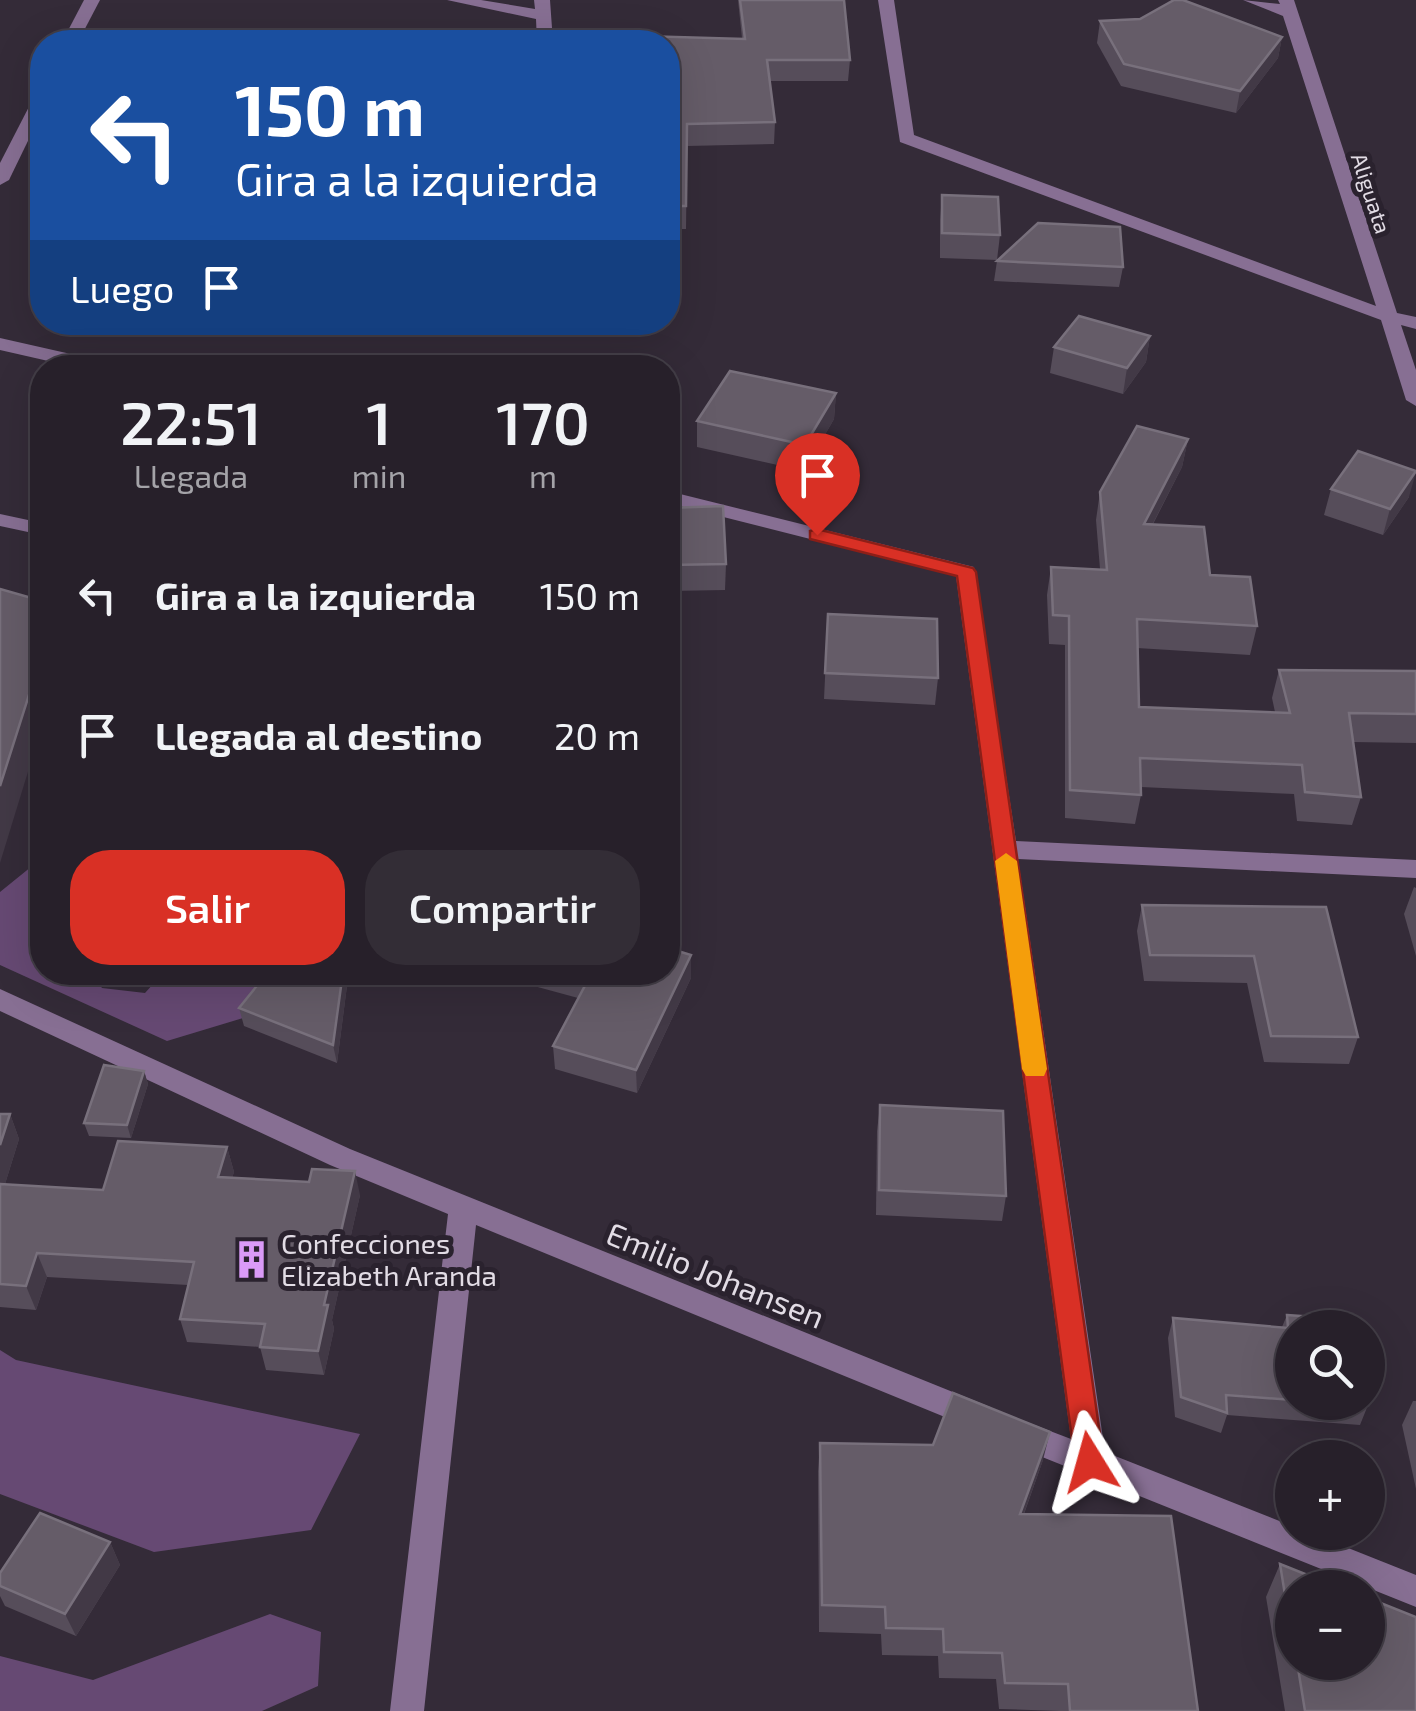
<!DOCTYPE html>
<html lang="es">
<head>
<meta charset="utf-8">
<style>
  body { margin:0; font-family:"Exo 2",sans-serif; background:#332d36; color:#f1f3f6; height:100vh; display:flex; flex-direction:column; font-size:38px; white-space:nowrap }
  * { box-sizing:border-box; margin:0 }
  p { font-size:32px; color:#a4a3a8 }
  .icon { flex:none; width:55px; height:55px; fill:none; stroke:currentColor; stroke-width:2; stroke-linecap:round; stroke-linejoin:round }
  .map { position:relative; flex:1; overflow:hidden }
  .details { position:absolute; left:30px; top:355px; width:650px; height:630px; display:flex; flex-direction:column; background:#27202a; border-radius:40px; box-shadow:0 10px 40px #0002,0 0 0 2px #433e47 }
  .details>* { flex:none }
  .banner { position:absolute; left:30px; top:30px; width:650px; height:305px; border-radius:40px; box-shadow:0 10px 40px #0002,0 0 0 2px #433e47; background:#1a4fa0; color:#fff; overflow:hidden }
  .fabs { position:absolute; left:1275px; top:1310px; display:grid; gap:20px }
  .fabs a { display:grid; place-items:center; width:110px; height:110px; border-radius:50%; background:#27202a; box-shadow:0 10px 40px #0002,0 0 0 2px #433e47; font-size:50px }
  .pin { position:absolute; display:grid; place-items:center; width:85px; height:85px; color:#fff; margin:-102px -42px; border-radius:50% 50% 50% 0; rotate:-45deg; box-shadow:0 0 10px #0007 }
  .pin .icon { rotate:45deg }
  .me { position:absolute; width:110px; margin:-55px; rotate:352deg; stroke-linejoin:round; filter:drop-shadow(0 0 8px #0008) }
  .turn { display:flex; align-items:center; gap:35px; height:210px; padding:0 40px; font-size:45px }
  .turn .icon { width:130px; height:130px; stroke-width:2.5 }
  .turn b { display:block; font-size:70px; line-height:85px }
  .then { display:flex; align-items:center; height:95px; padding:0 40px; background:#0003; gap:20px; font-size:38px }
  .eta { display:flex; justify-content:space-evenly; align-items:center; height:170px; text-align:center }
  .eta b { font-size:60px; font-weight:600; line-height:70px }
  .button { display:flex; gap:20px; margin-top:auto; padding:20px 40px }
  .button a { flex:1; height:115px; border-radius:40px; background:#d93025; color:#fff; font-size:40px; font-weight:600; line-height:115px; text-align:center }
  .button a+a { background:#332d36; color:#f1f3f6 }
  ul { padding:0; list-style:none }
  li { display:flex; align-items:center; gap:30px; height:140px; padding:0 40px }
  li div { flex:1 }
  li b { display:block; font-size:38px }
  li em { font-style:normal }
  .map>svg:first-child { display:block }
  .forest { fill:#664973 }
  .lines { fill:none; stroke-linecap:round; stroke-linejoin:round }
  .minor { fill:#876f93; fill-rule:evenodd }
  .wall { fill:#564d5a }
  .shaded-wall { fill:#423946 }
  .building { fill:#655c68; stroke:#78707c; stroke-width:2.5 }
  .route { fill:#d93025; stroke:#8d1f18; stroke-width:2.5 }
  .slow { fill:#f59e0b }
  .labels { text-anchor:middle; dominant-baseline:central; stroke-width:10; stroke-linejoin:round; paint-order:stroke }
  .far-street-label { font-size:22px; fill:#e2dce5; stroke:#2a222e }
  .poi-label { font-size:28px; fill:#e2dce5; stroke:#2a222e; text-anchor:start }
  .near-street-label { font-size:32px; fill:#e2dce5; stroke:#2a222e }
</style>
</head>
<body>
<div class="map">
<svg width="1416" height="1711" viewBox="0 0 1416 1711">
  <rect width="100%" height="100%" fill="#342b38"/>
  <g class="forest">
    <path d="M42 858V972L91 973 102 988 145 993 163 973H269L253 1015 167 1041 0 965V892Z"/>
    <path d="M0 1350 16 1360 360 1434 311 1530 154 1552 0 1494Z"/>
    <path d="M270 1614 321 1632 318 1686 262 1711H0V1656L93 1680Z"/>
  </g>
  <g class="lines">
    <g class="minor">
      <path d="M84 0H100L78 42H62Z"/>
      <path d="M447 0H481L535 9 534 0H550L553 42H537L536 19Z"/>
      <path d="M878 0H894L914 135 1376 306 1283 16 1243 0 1280 4 1278 0H1294L1397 313 1416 317V329L1401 325 1416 370V406L1406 400 1381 320 900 142Z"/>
      <path d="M42 92V112L9 180 0 185V163L34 97Z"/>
      <path d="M0 338 115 364 117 368H79L0 350Z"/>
      <path d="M668 491 974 567 1016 841 1416 860V878L1018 859 1105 1452 1292 1526V1532H1308L1416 1575V1607L1005 1442 1000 1432 1005 1422 1016 1418 1071 1439 956 576 668 503Z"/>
      <path d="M0 514 42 523V535L0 526Z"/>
      <path d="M0 989 350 1149 990 1407 995 1417 990 1427 979 1431 476 1225 424 1711H390L448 1214 330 1165 0 1011Z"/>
    </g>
  </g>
  <g class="wall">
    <path d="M738 0H844L850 60 848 81H769L775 122 774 144 687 146 686 229H668V42L742 38Z"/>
    <path d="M1100 21 1282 37 1278 58 1236 113 1121 86 1097 43Z"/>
    <path d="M942 195 1000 235 997 260 940 258V220Z"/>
    <path d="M997 261 1123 267 1119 287 994 281Z"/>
    <path d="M1150 336 1146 362 1123 394 1050 373 1054 347Z"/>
    <path d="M836 393 834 419 804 471 697 447V421Z"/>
    <path d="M1188 439 1182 467 1153 524 1210 575 1257 626 1250 655 1137 648 1139 707 1275 712 1272 698 1279 670 1416 671V743L1353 742 1361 797 1352 825 1297 821 1294 794 1141 787V795L1135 824 1065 818V645L1049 644 1047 595 1051 567 1100 569 1096 520 1100 492Z"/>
    <path d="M1331 489 1409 497 1383 535 1324 515Z"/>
    <path d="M668 508 726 564 725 590 668 591Z"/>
    <path d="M828 614 938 678 935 705 824 699Z"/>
    <path d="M1414 887 1416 888V956L1404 914Z"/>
    <path d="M1142 905 1326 907 1358 1037 1349 1064 1264 1062 1247 983 1144 981 1137 931Z"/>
    <path d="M691 955V978L637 1093 555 1069 553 1046 578 998 534 986 533 972H668Z"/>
    <path d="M268 972H359L358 981 348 978 337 1063 244 1026 239 1008Z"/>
    <path d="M144 1071 148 1084 131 1138 89 1136 84 1123Z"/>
    <path d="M880 1105 1006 1196 1002 1221 876 1215 877 1131Z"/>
    <path d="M0 1114H10L19 1139 5 1184 103 1190 227 1147 234 1172 232 1178 360 1195 332 1320 334 1329 324 1375 266 1370 260 1347 187 1342 180 1319 188 1285 47 1277 36 1310 0 1307Z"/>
    <path d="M1287 1315 1292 1328V1402H1368V1405L1360 1425 1227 1415 1221 1433 1175 1417 1168 1338 1173 1318 1282 1327Z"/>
    <path d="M1413 1401H1416V1489L1402 1425Z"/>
    <path d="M820 1443 1043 1460 1024 1514 1198 1711H1060L999 1709 996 1679 939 1678 938 1656 882 1655 881 1634 819 1632 818 1471Z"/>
    <path d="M110 1542 120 1565 76 1636 5 1606 0 1596V1573Z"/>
    <path d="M1280 1564 1292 1588V1662H1368L1416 1711H1285L1266 1597Z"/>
  </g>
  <g class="shaded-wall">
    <path d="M1282 37 1278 58 1236 113 1240 91Z"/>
    <path d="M1150 336 1146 362 1123 394 1127 368Z"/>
    <path d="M836 393 834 419 804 471 805 445Z"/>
    <path d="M1188 439 1182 467 1138 552 1144 524Z"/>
    <path d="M1416 472 1409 497 1383 535 1390 509Z"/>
    <path d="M42 654V726L0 863V786Z"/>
    <path d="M691 955V978L637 1093 636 1070Z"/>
    <path d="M343 972H347L348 978 337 1063 333 1045Z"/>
    <path d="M144 1071 148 1084 131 1138 127 1125Z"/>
    <path d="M10 1114 19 1139 0 1200V1145Z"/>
    <path d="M227 1147 234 1172 225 1201 218 1177Z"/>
    <path d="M355 1171 360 1195 332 1320 334 1329 324 1375 318 1351 324 1305Z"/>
    <path d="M37 1253 47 1277 36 1310 26 1286Z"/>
    <path d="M1050 1432 1043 1460 1014 1541 1020 1514Z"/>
    <path d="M110 1542 120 1565 76 1636 65 1614Z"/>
  </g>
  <g class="building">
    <path d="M740 0H844L850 60H767L775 122 687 124 686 206H668V42H641L642 36 745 39Z"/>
    <path d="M1174 0H1183L1282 37 1240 91 1124 64 1100 21 1140 19Z"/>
    <path d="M942 195 998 197 1000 235 942 233Z"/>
    <path d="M1038 223 1120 227 1123 267 997 261Z"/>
    <path d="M1079 316 1150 336 1127 368 1054 347Z"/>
    <path d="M730 371 836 393 805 445 697 421Z"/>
    <path d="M1137 426 1188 439 1144 524 1204 527 1210 575 1250 577 1257 626 1137 619 1139 707 1290 713 1279 670 1416 671V714L1349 713 1361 797 1305 792 1302 765 1140 758 1141 795 1070 790 1069 616 1053 615 1051 567 1107 570 1100 492Z"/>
    <path d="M1358 451 1416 471 1390 509 1331 489Z"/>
    <path d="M723 506 726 564 668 565V508Z"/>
    <path d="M0 589 42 601V654L0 786Z"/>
    <path d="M828 614 937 619 938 678 825 673Z"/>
    <path d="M1142 905 1326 907 1358 1037 1271 1036 1254 956 1150 955Z"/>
    <path d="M668 948 691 955 636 1070 553 1046 589 978 568 972H668Z"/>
    <path d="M268 972H343L333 1045 239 1008Z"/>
    <path d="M104 1065 144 1071 127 1125 84 1123Z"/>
    <path d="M880 1105 1003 1111 1006 1196 879 1190Z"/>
    <path d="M0 1114H10L0 1145Z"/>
    <path d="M118 1141 227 1147 218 1177 309 1182 312 1169 355 1171 324 1305H328L318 1351 260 1347 265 1324 180 1319 194 1262 37 1253 26 1286 0 1284V1184L103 1190Z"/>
    <path d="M1287 1315 1356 1320 1357 1328H1292V1400L1226 1395 1227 1413 1181 1397 1173 1318 1288 1328Z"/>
    <path d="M953 1393 1050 1432 1020 1514 1171 1516 1198 1711H1070L1068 1684 1005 1683 1002 1653 944 1652 943 1629 886 1628 885 1607 822 1605 820 1443 933 1445Z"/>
    <path d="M1368 1399V1405L1332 1402H1368Z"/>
    <path d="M40 1513 110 1542 65 1614 0 1586V1573Z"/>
    <path d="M1280 1564 1340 1588H1292V1638Z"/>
    <path d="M1368 1598 1416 1617V1711H1305L1297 1662H1368Z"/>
  </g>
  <path class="route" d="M817 529 973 568 976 572 1104 1462 1100 1471 1090 1475 1079 1471 1075 1462 957 576 810 539V531Z"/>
  <path class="slow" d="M1006 853 1017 861 1047 1069 1044 1076H1026L1022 1069 995 861Z"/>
  <defs>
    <symbol id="building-bare" viewBox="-9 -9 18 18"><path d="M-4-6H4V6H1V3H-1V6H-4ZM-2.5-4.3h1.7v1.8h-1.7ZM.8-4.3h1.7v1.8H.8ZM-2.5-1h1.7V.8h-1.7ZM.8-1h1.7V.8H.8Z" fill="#da9af7" stroke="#2a222e" stroke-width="2.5" paint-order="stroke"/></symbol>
  </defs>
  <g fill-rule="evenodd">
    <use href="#building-bare" x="224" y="1232" width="55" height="55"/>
  </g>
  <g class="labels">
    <g class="far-street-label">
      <text transform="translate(1372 193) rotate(72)">Aliguata</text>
    </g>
    <g class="poi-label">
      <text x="281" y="1243">Confecciones<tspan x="281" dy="32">Elizabeth Aranda</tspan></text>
    </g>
    <g class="near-street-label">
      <text transform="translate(716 1274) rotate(22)">Emilio Johansen</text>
    </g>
  </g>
</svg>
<div class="fabs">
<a><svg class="icon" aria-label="search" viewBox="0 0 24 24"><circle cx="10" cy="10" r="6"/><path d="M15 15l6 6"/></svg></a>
<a>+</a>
<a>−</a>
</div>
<div class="pin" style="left:817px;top:535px;background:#d93025"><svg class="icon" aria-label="arrive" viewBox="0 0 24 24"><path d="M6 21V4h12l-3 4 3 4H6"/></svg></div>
<svg class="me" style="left:1090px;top:1462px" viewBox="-20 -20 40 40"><path d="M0-17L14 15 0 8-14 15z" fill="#d93025" stroke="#fff" stroke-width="4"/></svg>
<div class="banner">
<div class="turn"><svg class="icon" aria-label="left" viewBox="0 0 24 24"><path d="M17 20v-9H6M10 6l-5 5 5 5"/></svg><div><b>150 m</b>Gira a la izquierda</div></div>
<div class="then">Luego<svg class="icon" aria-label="arrive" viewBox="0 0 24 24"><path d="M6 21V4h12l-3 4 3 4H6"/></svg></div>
</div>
<section class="details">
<div class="eta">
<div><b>22:51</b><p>Llegada</p></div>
<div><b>1</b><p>min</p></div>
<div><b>170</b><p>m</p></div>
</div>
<ul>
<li><svg class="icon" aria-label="left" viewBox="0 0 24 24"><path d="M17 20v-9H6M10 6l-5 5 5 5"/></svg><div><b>Gira a la izquierda</b></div><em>150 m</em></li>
<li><svg class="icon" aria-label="arrive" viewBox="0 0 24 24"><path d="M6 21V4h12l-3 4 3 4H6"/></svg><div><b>Llegada al destino</b></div><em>20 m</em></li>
</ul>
<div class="button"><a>Salir</a><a>Compartir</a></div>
</section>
</div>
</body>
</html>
